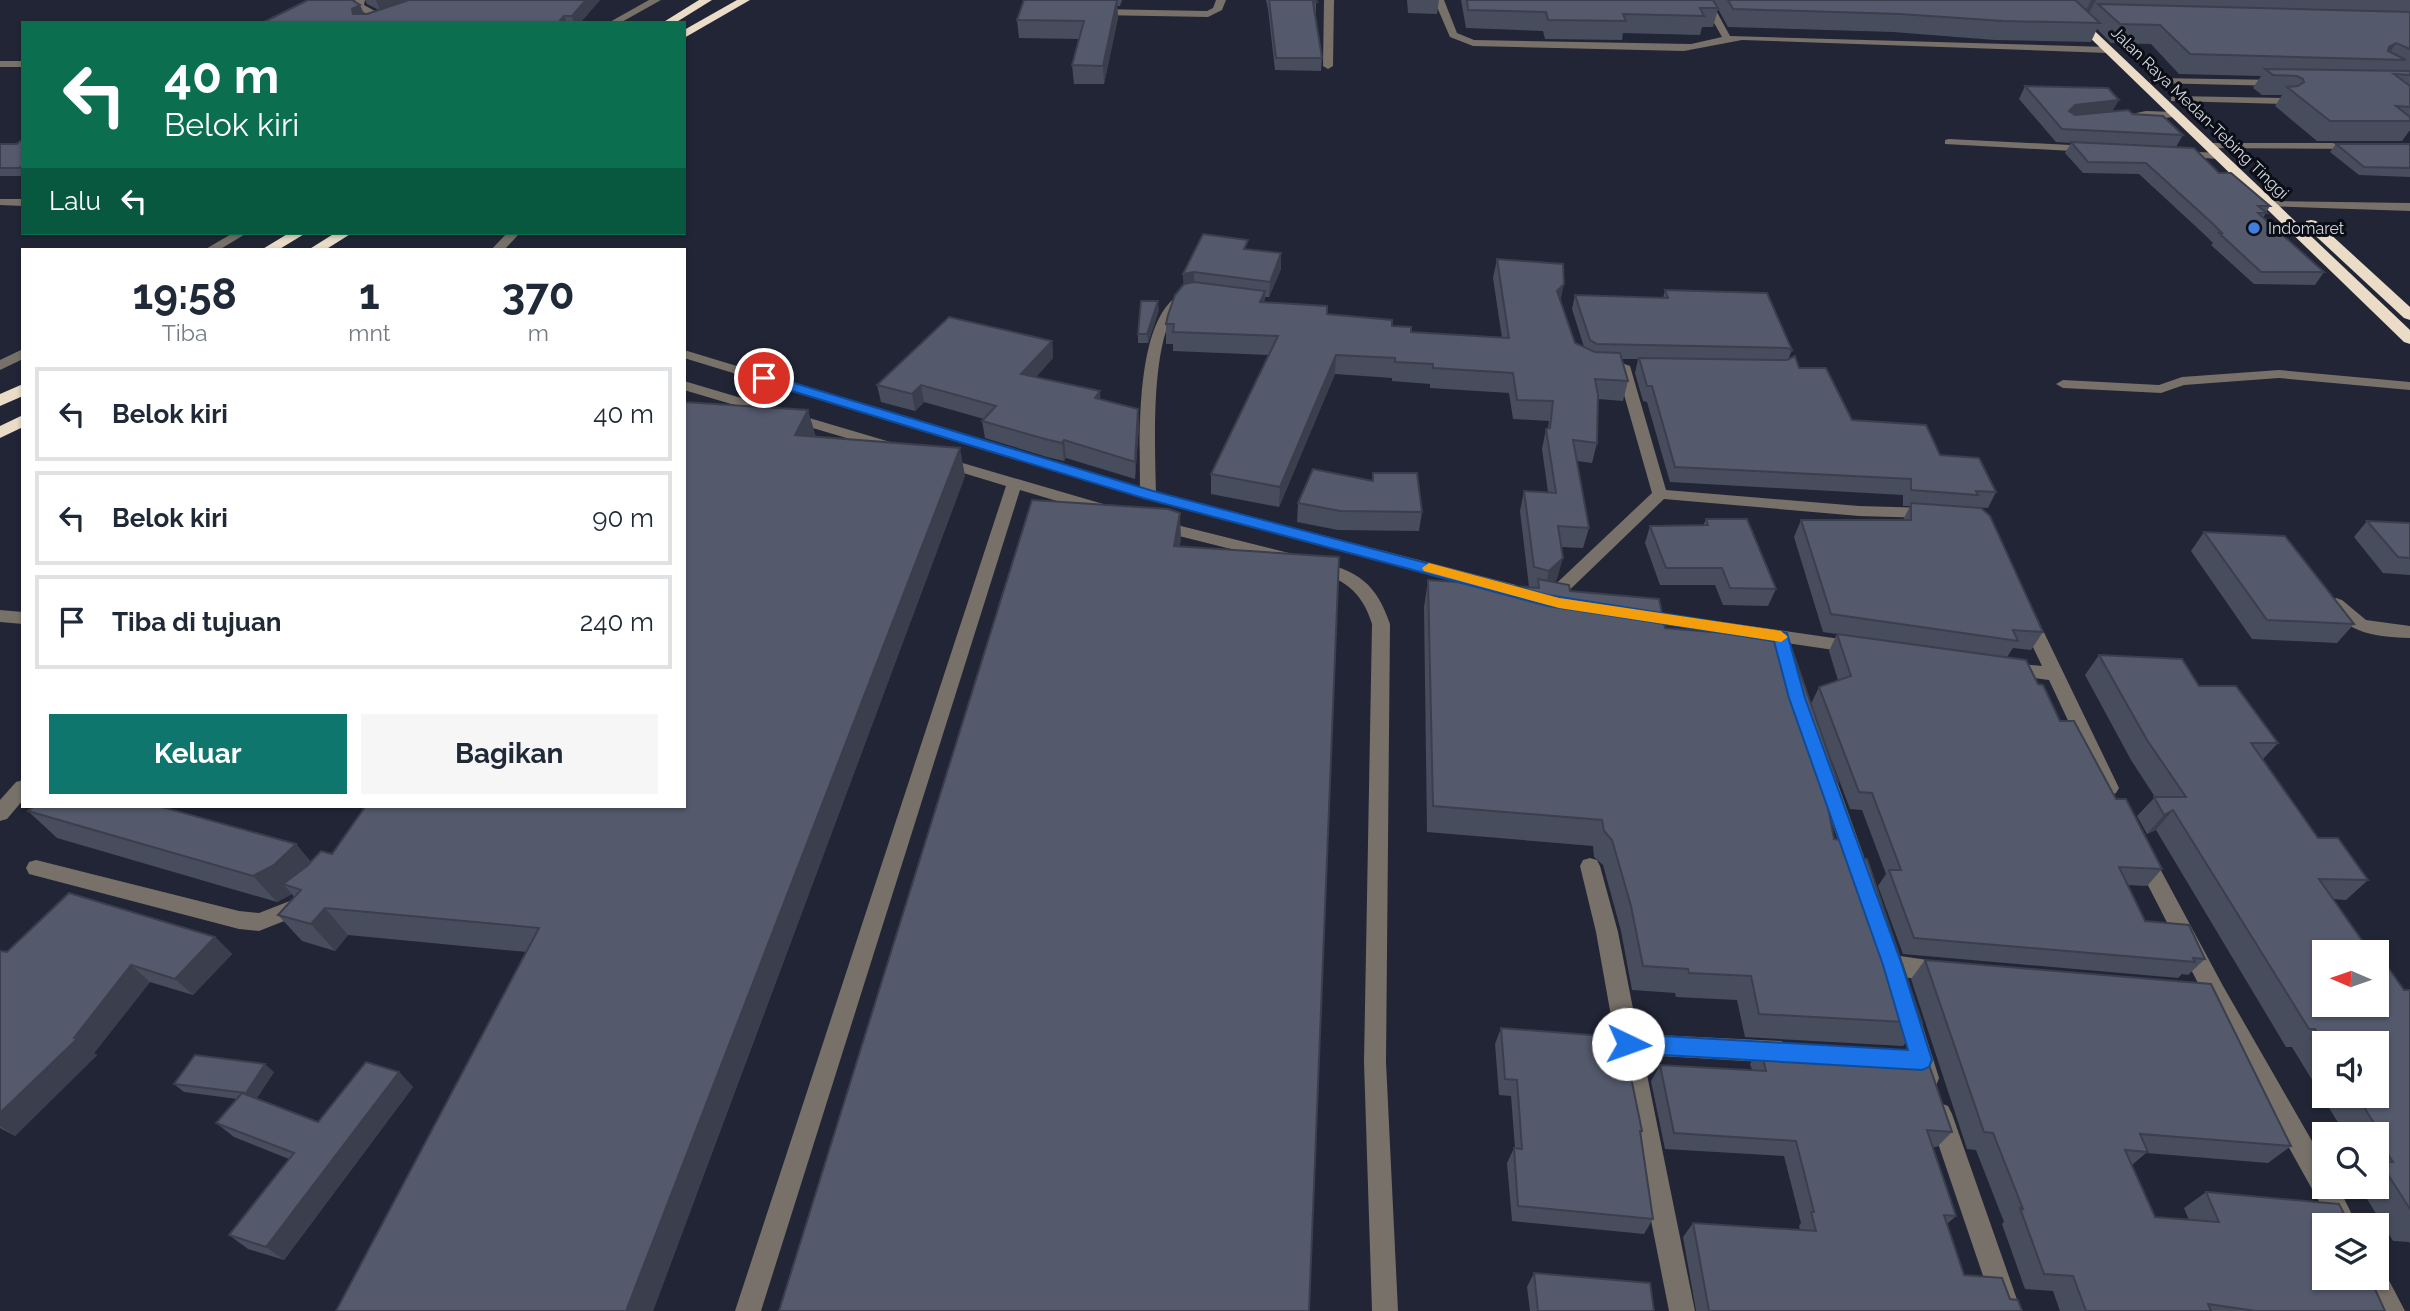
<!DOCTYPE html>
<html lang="id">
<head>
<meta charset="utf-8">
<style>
  body { margin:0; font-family:Raleway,sans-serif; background:#f6f6f7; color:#1f2937; height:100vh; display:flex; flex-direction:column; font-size:26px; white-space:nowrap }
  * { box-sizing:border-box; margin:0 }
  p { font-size:23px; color:#747a83 }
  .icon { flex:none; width:38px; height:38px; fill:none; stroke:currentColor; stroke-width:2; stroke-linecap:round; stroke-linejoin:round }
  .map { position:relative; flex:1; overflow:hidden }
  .side { position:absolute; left:21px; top:248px; width:665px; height:560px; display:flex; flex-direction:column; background:#fff; border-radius:0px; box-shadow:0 2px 5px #0004 }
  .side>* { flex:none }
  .top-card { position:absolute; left:21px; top:21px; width:665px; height:214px; border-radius:0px; box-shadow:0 2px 5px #0004; background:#0b6e4f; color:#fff; overflow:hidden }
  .needle { width:46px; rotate:272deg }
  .controls { position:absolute; left:2312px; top:940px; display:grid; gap:14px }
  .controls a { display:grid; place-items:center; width:77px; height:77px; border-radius:0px; background:#fff; box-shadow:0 2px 5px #0004; font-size:35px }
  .pin { position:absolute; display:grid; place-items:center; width:60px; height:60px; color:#fff; margin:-30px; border:4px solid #fff; border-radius:50%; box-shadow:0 2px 7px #0007 }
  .me { position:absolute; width:77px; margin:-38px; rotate:93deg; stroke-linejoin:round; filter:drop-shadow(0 0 5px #0008) }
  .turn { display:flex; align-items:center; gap:24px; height:147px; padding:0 28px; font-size:32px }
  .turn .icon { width:91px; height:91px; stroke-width:2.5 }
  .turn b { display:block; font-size:49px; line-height:60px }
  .then { display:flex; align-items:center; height:66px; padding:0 28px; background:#0003; gap:14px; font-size:26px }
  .eta { display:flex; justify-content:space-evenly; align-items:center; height:119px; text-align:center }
  .eta b { font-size:42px; font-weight:700; line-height:49px }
  .cta { display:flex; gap:14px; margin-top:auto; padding:14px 28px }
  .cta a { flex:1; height:80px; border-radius:0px; background:#0f766e; color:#fff; font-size:28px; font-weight:700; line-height:80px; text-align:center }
  .cta a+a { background:#f6f6f7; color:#1f2937 }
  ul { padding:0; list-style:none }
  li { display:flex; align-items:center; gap:21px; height:94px; margin:0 14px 10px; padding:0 14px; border:4px solid #e0e1e3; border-radius:0px }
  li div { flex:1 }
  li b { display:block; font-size:26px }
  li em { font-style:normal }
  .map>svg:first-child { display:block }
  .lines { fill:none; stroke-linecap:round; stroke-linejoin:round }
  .minor { fill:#777169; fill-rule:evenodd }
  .highway { fill:#eadcc7; fill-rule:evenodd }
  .wall { fill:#484d5d; fill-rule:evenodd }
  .shaded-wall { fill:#3b3e4c }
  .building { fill:#54596c; stroke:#3b3e4c; stroke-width:2; fill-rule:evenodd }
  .route { fill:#1a73e8; stroke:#114b97; stroke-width:2 }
  .slow { fill:#f59e0b }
  .shop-dot { fill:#3f7fe0; stroke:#0c0e16; stroke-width:2.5 }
  .labels { text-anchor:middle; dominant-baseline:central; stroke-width:6; stroke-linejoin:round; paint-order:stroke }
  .far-street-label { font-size:16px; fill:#d5d8e3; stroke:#0c0e16 }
  .far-poi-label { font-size:16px; fill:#d5d8e3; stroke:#0c0e16; text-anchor:start }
</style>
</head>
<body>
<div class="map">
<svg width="2410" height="1311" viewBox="0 0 2410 1311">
  <rect width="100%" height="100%" fill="#212535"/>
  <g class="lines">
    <g class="minor">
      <path d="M355 0H365L364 5 384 16 371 23H358L371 16 356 8Z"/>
      <path d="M649 0H661L620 23H608Z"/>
      <path d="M1216 0H1226L1222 10 1208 17 1097 15 1092 12 1097 9 1207 11 1213 8Z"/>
      <path d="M1324 0H1334L1333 66 1328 69 1323 66Z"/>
      <path d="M1434 0H1444L1457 33 1474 40 1691 44 1722 37 1704 5 1692 0H1707L1712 3 1730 36 2108 47 2113 50 2108 53 1742 40 1684 51 1473 46 1450 37Z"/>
      <rect x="0" y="61" width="23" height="6"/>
      <path d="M2155 78 2281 80 2286 83 2281 86 2151 83 2150 81Z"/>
      <path d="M2175 96 2285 98 2290 101 2285 104 2171 101V97Z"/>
      <path d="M2146 111 2176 112 2181 115C2176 119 2117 121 2112 118Z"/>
      <path d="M1949 139 2090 146 2095 149 2090 152 1945 144V140Z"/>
      <path d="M2208 143H2358L2363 146 2358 149 2204 148 2203 146Z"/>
      <path d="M2177 151 2219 153 2225 156 2219 159 2173 156 2171 154Z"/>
      <path d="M0 199H23V206L0 205Z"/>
      <path d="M2269 201 2410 203V211L2265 206 2263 204Z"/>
      <path d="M233 233H247L219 250H204Z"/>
      <path d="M507 233H520L504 250H491Z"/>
      <path d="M1188 291 1194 295C1190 300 1182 303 1177 308 1150 344 1155 447 1156 492L1516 585 1524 591 1522 595 1516 597 1143 498 684 358V350L1140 488C1140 441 1133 307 1188 291Z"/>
      <path d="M23 349V359L0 370V360Z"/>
      <path d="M1619 362 1630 366 1666 490 1859 506 1929 508 1937 513 1929 518 1859 516 1664 499 1555 604H1543L1541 600 1543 596 1652 493 1617 370 1612 366Z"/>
      <path d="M2279 370 2410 382V390L2279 378 2184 385 2161 393 2063 388 2056 384 2063 380 2159 385 2182 377Z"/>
      <path d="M684 381 897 444 899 447 892 452 887 450 684 390Z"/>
      <path d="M942 457 1110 506 1112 510 1104 515 1020 490 761 1311H735L1006 486 937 465 935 462Z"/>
      <path d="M1157 520 1289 553 1291 557 1283 562 1151 529 1149 525Z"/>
      <path d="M1317 561C1358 571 1376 583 1390 624L1386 1062 1398 1311H1372L1364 1062 1372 624C1362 591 1344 579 1311 570L1309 566Z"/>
      <path d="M2336 598 2342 600 2366 620 2410 626V638C2378 637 2346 634 2328 604Z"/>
      <path d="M0 610 23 612V624L0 622Z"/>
      <path d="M1639 610 1854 641 1863 647 1854 653 1633 620 1631 616 1633 612Z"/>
      <path d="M2029 614 2038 620 2119 788 2116 793 2109 796 2102 793 2049 680 2004 674 2001 669 2004 664 2010 663 2042 666 2020 620Z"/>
      <path d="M1824 766 1831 768 1834 773 1872 879 1869 885 1862 888 1855 885 1852 879 1814 773 1817 768Z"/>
      <path d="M23 780V800L7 819 0 821V800L16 782Z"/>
      <path d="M2143 848 2150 850 2223 986 2324 1162V1186H2338L2357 1225H2332L2208 1002 2198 999 2195 992 2199 985 2133 856 2136 850Z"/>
      <path d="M1590 858 1597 860 1600 866 1618 932 1638 1034 1781 1041 1789 1045 1792 1052 1789 1059 1781 1063 1643 1055 1695 1311H1669L1616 1044 1596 932 1580 866 1583 860Z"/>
      <path d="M36 860 239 911 259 913 300 897 307 900 310 906 307 912 259 931 239 929 29 874 26 868 29 862Z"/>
      <path d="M1893 955 1949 963 1952 970 1949 977C1932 983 1902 978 1885 972L1882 965 1885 958Z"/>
      <path d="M1907 1001 1915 1004 1918 1011 1939 1078 1936 1086 1928 1089 1920 1086 1917 1078 1896 1011 1899 1004Z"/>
      <path d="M1940 1103 1948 1106 1952 1114 2021 1311H1995L1928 1114 1932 1106Z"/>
      <path d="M2376 1266 2383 1269 2405 1311H2378L2361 1278H2376Z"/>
    </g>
    <g class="highway">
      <path d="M699 0H712L675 23H662Z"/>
      <path d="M737 0H750L684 38V30Z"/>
      <path d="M2051 0H2062L2410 330V344L2404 342Z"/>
      <path d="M2311 220 2316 221 2410 307V320L2404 318 2306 227V221Z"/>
      <path d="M289 233H306L278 250H261Z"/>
      <path d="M335 233H352L325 250H308Z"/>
      <path d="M23 384V396L0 406V394Z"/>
      <path d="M23 415V427L0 438V426Z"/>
    </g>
  </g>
  <g class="wall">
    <path d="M365 0H600L580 23H262L353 1 365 14 379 10 367 4Z"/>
    <path d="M1024 0H1122L1120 6H1117L1118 18 1104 84H1074L1072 65 1079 39 1019 38 1017 20Z"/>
    <path d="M1266 0H1316V15H1315L1322 58 1321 71 1275 70 1268 9Z"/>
    <path d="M1407 0H1439L1437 14 1408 13Z"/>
    <path d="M1461 0H2410V130L2402 141H2317L2275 106 2282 95H2262L2253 88 2261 76 2179 74 2151 44 2111 43 2097 29 2091 42 1995 40 1893 32 1728 27 1718 9 1713 27H1702L1700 35 1623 33 1622 40 1545 39 1543 31 1466 28Z"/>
    <path d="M2025 86 2113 111 2133 114 2183 135 2176 147 2219 173 2270 206 2263 218 2324 272 2315 285 2254 284 2211 245 2213 243 2205 235 2139 174 2083 173 2065 153 2071 143 2056 142 2019 99Z"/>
    <path d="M23 141V176H0V144H17Z"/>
    <path d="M2336 144H2410V177L2359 175 2330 152Z"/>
    <path d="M1248 249 1281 253V269L1269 297H1265L1264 302 1392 326 1411 332 1502 338 1493 278 1497 259 1560 301 1575 343 1584 347 1572 309 1575 295 1663 298 1665 290 1792 350 1788 360 1799 368 1852 420 1940 455 1996 492 1988 508 1971 507 2043 632 2031 650 2013 648 2007 657 2038 684 2060 721 2116 799 2162 869 2147 886 2127 885 2145 921 2205 959 2188 975 2182 974 2178 978 1903 954 1878 886 1886 874 1862 810 1850 809 1813 711 1838 782 1827 802 1834 839 1847 858 1922 1023 1903 1046 1745 1037 1737 1000 1676 997 1675 993 1632 990 1621 931 1603 865 1594 857 1593 846 1427 832 1424 607 1428 580 1529 587 1520 511 1524 491 1548 492 1542 449 1546 429 1548 428 1549 421 1513 419 1509 393 1430 388V384L1392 381V378L1335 374 1279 507 1211 494V474L1269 355 1173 351V344H1166V324L1184 285 1183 274ZM1622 359H1638L1635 373 1643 401 1647 402 1670 482 1903 495V506H1910L1903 520H1801L1794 537 1823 632 1837 634 1829 651 1838 680 1819 687 1811 704 1665 628 1570 591 1554 582 1557 579 1561 547 1583 548 1589 528 1577 461 1592 463 1597 443 1598 399 1623 401 1628 381Z"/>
    <path d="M1159 310 1148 343H1138V334Z"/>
    <path d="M1052 341 1053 358 1036 377 1100 399 1138 409 1139 426 1135 479 1066 458 1064 461 1047 457 985 438 982 421 984 419 924 402 915 411 881 402 877 385Z"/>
    <path d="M808 410 815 437 965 476 653 1311H336L527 952 348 935 335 951 302 941 278 915 294 897 292 894 277 902 57 838 28 811 296 844 311 862 332 854Z"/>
    <path d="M1373 473 1422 512 1419 531 1338 530 1297 522 1298 503 1372 481Z"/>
    <path d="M1706 519 1776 589 1768 606 1723 605 1715 585H1660L1645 543 1650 526H1703Z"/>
    <path d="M2367 521 2410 523V575L2383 573 2354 537Z"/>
    <path d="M2204 532 2354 624 2337 643 2252 639 2191 551Z"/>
    <path d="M2099 655 2199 686 2278 743 2263 759 2318 838 2368 880 2346 900 2333 899 2368 949 2404 990H2410V1244L2409 1242 2393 1241 2359 1186H2376V1134H2345L2292 1047H2286L2156 830 2147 834 2137 816 2155 797 2131 760 2085 675ZM2324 1043 2376 1096H2324Z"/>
    <path d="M215 937 232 954 193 995 150 982 94 1053 97 1055 15 1136 0 1128V951L7 952Z"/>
    <path d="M1925 960 2291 1146 2268 1163 2146 1153 2132 1165 2155 1217 2189 1220 2184 1208 2206 1192 2324 1225 2385 1311H2060L2053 1291 2025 1289 2002 1224 2004 1222 1976 1150 1967 1149 1911 979Z"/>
    <path d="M1501 1028 1620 1062 1642 1131 1641 1134 1653 1219 1644 1234 1512 1221 1507 1163 1514 1148H1515L1511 1096 1499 1095 1495 1044Z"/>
    <path d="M1760 1047 1952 1132 1937 1147H1933L1956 1216 1947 1224 1964 1275 2010 1299 2022 1311H1696L1683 1237 1693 1223 1800 1230 1799 1226 1801 1223 1784 1156 1665 1149 1651 1081 1660 1065 1752 1070 1750 1064Z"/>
    <path d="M274 1072 257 1098 318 1122 399 1072 413 1087 284 1260 248 1249 229 1235 289 1159 234 1137 216 1123 237 1099 184 1092 174 1084Z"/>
    <path d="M1534 1273 1654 1311H1530L1527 1287Z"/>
  </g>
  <g class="shaded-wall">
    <path d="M350 0H353L354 8 360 5 365 16 353 14Z"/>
    <path d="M376 0H415L380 10Z"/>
    <path d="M586 0H600L580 23H574L572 16Z"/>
    <path d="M1117 0 1118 18 1104 84 1103 66Z"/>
    <path d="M2091 0H2096L2090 12 2083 16Z"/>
    <path d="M564 16 567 23H558Z"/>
    <path d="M2396 43 2386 59 2389 47Z"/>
    <path d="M2119 100 2112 112 2069 118V111L2075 105Z"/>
    <path d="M1281 253V269L1269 297 1270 282Z"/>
    <path d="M1194 272V287L1184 289 1183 274Z"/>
    <path d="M1564 284 1560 303 1557 291Z"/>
    <path d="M1265 291 1264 310 1260 302Z"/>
    <path d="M1158 301 1159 310 1148 343 1147 334Z"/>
    <path d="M1052 341 1053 358 1023 391 1021 374Z"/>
    <path d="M1336 355 1335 374 1279 507 1280 487Z"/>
    <path d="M921 385 924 402 915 411 912 394Z"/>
    <path d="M1100 391 1101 408 1095 398Z"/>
    <path d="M1138 409 1139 426 1135 479V462Z"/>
    <path d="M808 410 816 437 795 435Z"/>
    <path d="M1064 440 1066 458 1064 461 1062 443Z"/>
    <path d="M960 448 965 476 653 1311H626Z"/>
    <path d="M1180 513 1181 540 1175 574 1174 546Z"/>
    <path d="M1563 558 1557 579 1544 591 1549 571Z"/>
    <path d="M2173 810 2156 830 2147 834 2164 815Z"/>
    <path d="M296 844 318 871 283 884 292 894 277 902 253 876Z"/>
    <path d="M325 908 348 935 335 951 311 924Z"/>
    <path d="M215 937 232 954 193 995 175 979Z"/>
    <path d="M131 965 150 982 94 1053 97 1055 15 1136 0 1126V1113L74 1038Z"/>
    <path d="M265 1064 274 1072 255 1101 246 1093Z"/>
    <path d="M399 1072 413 1087 284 1260 266 1247Z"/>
  </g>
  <g class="building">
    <path d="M308 0H352L360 5 352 9 353 14H367L409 0H586L572 16H564L558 23H262Z"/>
    <path d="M1024 0H1117L1103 66 1072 65 1084 21 1017 20Z"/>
    <path d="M1269 0H1316L1317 2H1313L1322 58H1276Z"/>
    <path d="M1467 0H1713L1718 8H1700L1704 16 1623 14 1626 21 1548 20 1546 12 1468 10Z"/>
    <path d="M1728 0H2075L2100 23 2003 21 1900 14 1733 9Z"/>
    <path d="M2098 4 2410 12V49L2396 43 2389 47 2388 51 2406 60 2190 54 2160 25 2120 24Z"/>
    <path d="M2265 69 2410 71V75L2394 74 2410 86V107L2396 106 2410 117V121H2330L2287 87 2298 86 2304 82 2303 79 2297 76 2273 75Z"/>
    <path d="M2025 86 2108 88 2119 100 2075 105 2069 111 2075 115 2128 110 2133 114 2163 116 2183 135 2062 129Z"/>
    <path d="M20 141H23V166L19 168H0V144H17Z"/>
    <path d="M2071 142 2194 148 2219 173H2231L2270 206H2258L2267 213H2258L2324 272H2261L2219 233H2222L2212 223 2146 163 2088 162Z"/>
    <path d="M2336 144H2410V168L2364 167Z"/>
    <path d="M1203 234 1248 240 1244 249 1281 253 1270 282 1194 272 1183 274Z"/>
    <path d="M1497 259 1563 264 1564 284 1557 291 1575 343 1595 352 1620 353 1628 381 1595 379 1598 395 1597 443 1573 440 1589 528 1558 526 1563 558 1549 571 1534 567 1524 491 1556 493 1546 429 1550 428 1553 401 1517 400 1513 373 1433 368V364L1395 362V358L1336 355 1280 487 1211 474 1278 336 1173 332 1174 324H1166L1168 315 1175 295 1184 284 1194 282 1265 291 1260 302 1327 306V314L1392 320V326L1411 327V332L1509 338Z"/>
    <path d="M1665 290 1767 293 1792 350 1787 348 1597 344 1590 340 1575 295 1668 298Z"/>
    <path d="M1141 301H1158L1147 334H1138Z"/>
    <path d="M949 317 1052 341 1021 374 1100 391 1095 398 1138 409 1135 462 1064 440 1062 443 1045 439 982 421 996 406 921 385 912 394 877 385Z"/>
    <path d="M1795 356 1799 368H1826L1852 420 1926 425 1940 455 1979 458 1996 492 1976 491 1978 495 1911 490V479L1675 467 1652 386H1647L1639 358 1787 360Z"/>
    <path d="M684 402 808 410 795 435 960 448 626 1311H336L539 928 325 908 311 924 278 915 301 890 283 884 307 866 321 851 332 854 365 807H684Z"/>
    <path d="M1313 469 1373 481V473H1417L1422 512 1340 511 1298 503Z"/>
    <path d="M1032 500 1168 509 1180 513 1174 546 1339 557 1309 1311H779Z"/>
    <path d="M1911 503 1981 508 1990 516 2043 632 2013 630 2018 641 1831 614 1801 520H1911Z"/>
    <path d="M1706 519H1747L1776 589 1730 588 1722 568H1666L1650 526 1708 525Z"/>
    <path d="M2367 521 2410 523V558L2398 557Z"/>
    <path d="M2204 532 2285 536 2354 624 2267 620Z"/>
    <path d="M1538 579 1569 585 1570 591 1659 599 1665 628 1725 633 1790 644 1838 782 1823 781 1834 839 1841 840 1847 858 1867 859 1922 1023 1759 1014 1751 976 1689 973 1688 969 1643 966 1631 906 1612 840 1604 831 1602 820 1433 806 1428 580 1539 588Z"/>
    <path d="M1837 634 2026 660 2038 684 2043 685 2060 721H2074L2116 799H2126L2162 869 2119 867 2145 921 2189 925 2205 959 2193 958 2195 962 1914 938 1889 870H1901L1872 793 1859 792 1819 687 1851 676Z"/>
    <path d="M2099 655 2182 659 2199 686H2236L2278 743H2251L2318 838H2338L2368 880 2319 879 2368 949H2375L2404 990H2410V1209L2380 1162H2393L2376 1136V1134H2375L2368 1123H2374L2357 1096H2376V1043L2324 1044 2315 1029H2309L2173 810 2164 815 2154 797H2186L2147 740ZM2324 952H2376V1004H2324Z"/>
    <path d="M33 807H162L296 844 274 865 253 876 28 811Z"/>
    <path d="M69 893 215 937 175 979 131 965 74 1038 77 1039 0 1113V951L7 952Z"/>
    <path d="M1925 960 2211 984 2291 1146 2140 1134 2148 1152 2125 1150 2155 1217 2219 1222 2206 1192 2339 1204 2350 1225H2324V1278H2370L2385 1311H2256L2208 1304 2211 1311H2086L2073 1276 2044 1274 2020 1208 2023 1209 1993 1133 1984 1132Z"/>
    <path d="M1501 1028 1617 1037 1620 1062 1628 1063 1642 1131H1640L1653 1219 1518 1206 1514 1148 1522 1149 1517 1080 1505 1079Z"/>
    <path d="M1760 1047 1926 1056 1952 1132 1927 1130 1956 1216 1944 1215 1964 1275 2002 1278 2010 1299 2018 1300 2022 1311H1709L1693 1223 1816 1231 1811 1212H1814L1796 1141 1674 1133 1660 1065 1766 1071Z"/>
    <path d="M195 1055 265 1064 246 1093 174 1084Z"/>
    <path d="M366 1062 399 1072 266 1247 229 1235 294 1153 216 1123 242 1093 318 1122Z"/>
    <path d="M1534 1273 1650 1283 1654 1311H1538Z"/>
  </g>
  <path class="route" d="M764 374 1153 491 1548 595 1787 633 1805 698 1902 965 1932 1060 1929 1067 1922 1070 1628 1053 1620 1051 1617 1044 1620 1037 1628 1034 1908 1050 1883 965 1789 698 1774 641 1548 606 1143 498 759 381 757 378Z"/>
  <path class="slow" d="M1429 563 1559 598 1781 631 1788 637 1781 642 1559 608 1424 571 1422 568Z"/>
  <circle class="shop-dot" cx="2254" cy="228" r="7"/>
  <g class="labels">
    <g class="far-street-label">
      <text transform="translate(2200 113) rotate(44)">Jalan Raya Medan-Tebing Tinggi</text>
    </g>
    <g class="far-poi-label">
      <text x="2268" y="228">Indomaret</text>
    </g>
  </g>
</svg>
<div class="controls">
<a><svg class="needle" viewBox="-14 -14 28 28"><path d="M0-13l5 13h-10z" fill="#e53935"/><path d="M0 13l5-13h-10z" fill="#747a83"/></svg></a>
<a><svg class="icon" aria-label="sound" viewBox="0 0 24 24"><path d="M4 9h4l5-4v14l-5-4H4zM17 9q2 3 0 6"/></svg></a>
<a><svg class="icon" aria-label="search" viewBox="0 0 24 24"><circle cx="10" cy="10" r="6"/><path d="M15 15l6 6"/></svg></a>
<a><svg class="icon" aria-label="layers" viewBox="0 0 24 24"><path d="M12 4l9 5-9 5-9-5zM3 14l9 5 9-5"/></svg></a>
</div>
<div class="pin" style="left:764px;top:378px;background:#d93025"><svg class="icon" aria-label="arrive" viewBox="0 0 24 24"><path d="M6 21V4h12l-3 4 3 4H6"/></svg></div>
<svg class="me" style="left:1628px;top:1044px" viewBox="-20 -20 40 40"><circle r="19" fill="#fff"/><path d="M0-13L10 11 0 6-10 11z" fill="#1a73e8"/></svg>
<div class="top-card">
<div class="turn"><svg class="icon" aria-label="left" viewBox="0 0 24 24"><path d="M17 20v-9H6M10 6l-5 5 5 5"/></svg><div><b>40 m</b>Belok kiri</div></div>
<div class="then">Lalu<svg class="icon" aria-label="left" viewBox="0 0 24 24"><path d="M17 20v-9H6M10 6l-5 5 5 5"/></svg></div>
</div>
<section class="side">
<div class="eta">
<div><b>19:58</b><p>Tiba</p></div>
<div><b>1</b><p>mnt</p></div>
<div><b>370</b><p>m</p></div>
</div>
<ul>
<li><svg class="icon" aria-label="left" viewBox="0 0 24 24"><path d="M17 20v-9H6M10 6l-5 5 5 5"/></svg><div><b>Belok kiri</b></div><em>40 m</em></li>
<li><svg class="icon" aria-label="left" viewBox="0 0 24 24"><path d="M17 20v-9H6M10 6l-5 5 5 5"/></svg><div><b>Belok kiri</b></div><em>90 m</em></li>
<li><svg class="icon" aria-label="arrive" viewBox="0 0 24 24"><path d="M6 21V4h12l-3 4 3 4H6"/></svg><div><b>Tiba di tujuan</b></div><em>240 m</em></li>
</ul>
<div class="cta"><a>Keluar</a><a>Bagikan</a></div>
</section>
</div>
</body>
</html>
